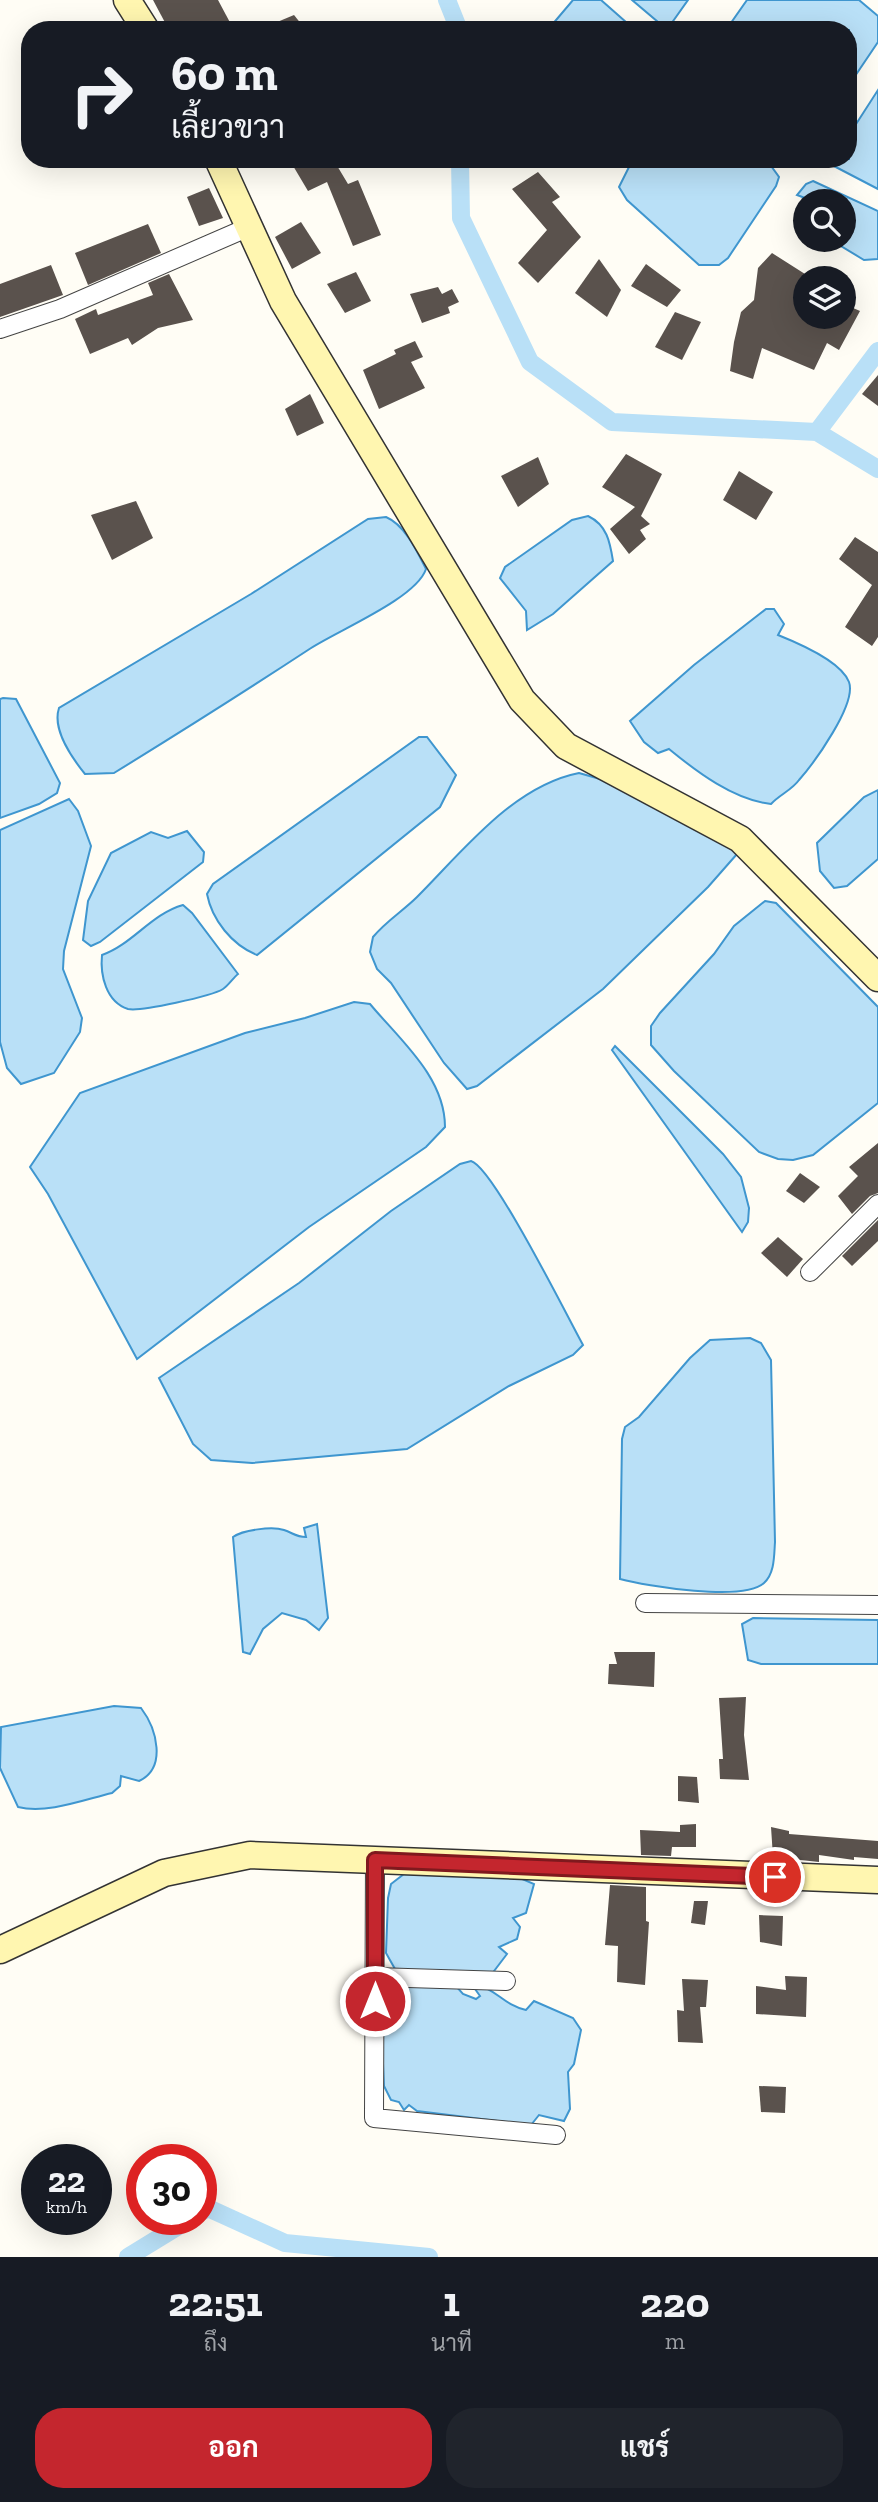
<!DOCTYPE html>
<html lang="th">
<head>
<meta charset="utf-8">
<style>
  body { margin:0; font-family:"Zilla Slab",Sarabun,serif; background:#20242c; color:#f1f3f6; height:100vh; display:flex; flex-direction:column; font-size:26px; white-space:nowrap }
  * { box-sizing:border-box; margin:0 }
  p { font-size:23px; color:#9ea1a6 }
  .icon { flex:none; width:38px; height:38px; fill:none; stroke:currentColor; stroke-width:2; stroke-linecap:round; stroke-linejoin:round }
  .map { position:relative; height:2257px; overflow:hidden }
  .drawer { display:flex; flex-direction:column; background:#171b24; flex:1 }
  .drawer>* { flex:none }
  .top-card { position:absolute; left:21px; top:21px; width:836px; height:147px; border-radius:28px; box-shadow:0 7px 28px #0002; background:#171b24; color:#f1f3f6; overflow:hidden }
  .buttons { position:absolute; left:793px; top:189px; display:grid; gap:14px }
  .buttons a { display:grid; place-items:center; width:63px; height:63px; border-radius:50%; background:#171b24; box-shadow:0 7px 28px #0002; font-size:35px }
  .speed { position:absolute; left:21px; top:2144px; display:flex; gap:14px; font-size:35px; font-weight:700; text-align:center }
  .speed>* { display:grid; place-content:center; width:91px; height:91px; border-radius:50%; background:#171b24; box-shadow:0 7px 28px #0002; line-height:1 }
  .speed small { font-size:18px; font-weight:400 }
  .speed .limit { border:10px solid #d22; background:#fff; color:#111 }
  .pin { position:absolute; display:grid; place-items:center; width:60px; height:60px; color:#fff; margin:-30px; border:4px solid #fff; border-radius:50%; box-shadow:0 2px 7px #0007 }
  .me { position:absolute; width:77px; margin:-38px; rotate:0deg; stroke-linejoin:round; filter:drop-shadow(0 0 5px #0008) }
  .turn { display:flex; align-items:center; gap:24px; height:147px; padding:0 35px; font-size:32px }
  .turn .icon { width:91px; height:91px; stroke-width:2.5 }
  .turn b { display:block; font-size:49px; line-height:60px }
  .eta { display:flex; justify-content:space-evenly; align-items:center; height:119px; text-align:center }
  .eta b { font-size:42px; font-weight:700; line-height:49px }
  .primary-button { display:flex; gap:14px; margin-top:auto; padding:14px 35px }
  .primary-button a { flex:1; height:80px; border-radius:28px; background:#c4262e; color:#fff; font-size:28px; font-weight:700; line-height:80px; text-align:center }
  .primary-button a+a { background:#20242c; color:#f1f3f6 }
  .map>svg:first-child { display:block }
  .water { fill:#b9e0f7; stroke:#3f96cf; stroke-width:2 }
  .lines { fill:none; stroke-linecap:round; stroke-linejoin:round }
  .canal { stroke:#b9e0f7; stroke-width:18 }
  .building { fill:#5a524d }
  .street-casing { stroke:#444; stroke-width:20 }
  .secondary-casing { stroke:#333; stroke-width:29 }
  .street { stroke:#fff; stroke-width:18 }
  .secondary { stroke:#fff6b0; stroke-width:26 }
  .route-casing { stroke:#7f191e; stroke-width:18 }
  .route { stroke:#c4262e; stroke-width:12 }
</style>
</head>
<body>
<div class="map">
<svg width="878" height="2257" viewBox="0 0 878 2257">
  <rect width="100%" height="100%" fill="#fffdf5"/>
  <g class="water">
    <path d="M573 0H601L635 30H555L551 26Z"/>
    <path d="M632 0H688L671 24 664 27Z"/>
    <path d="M747 0H859L878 16V42L849 85V30H726Z"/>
    <path d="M878 90V189L830 164 833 159H849V135Z"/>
    <path d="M633 159H766L779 177 776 186 728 258 719 265H699L627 200 619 187Z"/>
    <path d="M813 181 878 211V259L864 260 831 240H844V201H813L797 195 806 184Z"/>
    <path d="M588 516C607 525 610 542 613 561L553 614 527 630 526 611 500 578 505 567 572 520Z"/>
    <path d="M386 517C405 525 417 551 426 569 416 599 336 631 308 650 244 692 179 733 114 773L85 774C72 758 52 729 59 708L251 594 368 519Z"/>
    <path d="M766 609H774L784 624 778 635C798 643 841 661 849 682 857 704 814 763 799 780 792 790 779 795 771 804 734 800 697 772 669 749L658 753 644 742 630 721 694 665Z"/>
    <path d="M3 698 16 699 60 783 57 793 39 804 0 818V699Z"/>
    <path d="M419 737H427L456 775 440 807 257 955C232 945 212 920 207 894L213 884Z"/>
    <path d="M579 773 600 779 724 842 737 854 708 887 603 989 477 1086 467 1089 444 1063 391 983 377 969 370 952 373 937C386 921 403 911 417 897 463 851 513 786 579 773Z"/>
    <path d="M878 790V859L847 886 834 888 820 871 817 843 864 797Z"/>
    <path d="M69 799 78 811 91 846 64 951 63 969 82 1018 80 1032 54 1073 21 1084 7 1068 0 1042V830Z"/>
    <path d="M187 831 204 852 203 862 100 942 91 946 83 940 88 901 111 853 151 832 168 838Z"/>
    <path d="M765 901 776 903 878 1007V1103L813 1155 793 1160 778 1159 759 1152 674 1071 651 1045V1026L660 1013 714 954 734 926Z"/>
    <path d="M183 905 192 913 238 974C233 978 228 986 223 989 212 996 140 1012 128 1009 106 1002 100 975 102 955 133 944 151 914 183 905Z"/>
    <path d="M354 1002 370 1004C400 1040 445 1077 445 1127L426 1147 309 1227 137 1359 48 1194 30 1167 80 1093 245 1033 305 1018Z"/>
    <path d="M615 1046 723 1154 741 1177 749 1208 748 1222 742 1232 612 1050Z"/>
    <path d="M471 1161C493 1167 567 1316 583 1345L573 1355 509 1386 407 1449 252 1463 211 1460 193 1444 159 1378 299 1283 391 1211 460 1164Z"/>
    <path d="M750 1338 761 1343 771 1360 775 1542C774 1555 775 1573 764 1583 744 1602 646 1586 620 1579L622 1439 625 1427 639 1417 690 1358 710 1340Z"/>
    <path d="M317 1524 328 1618 319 1630 306 1620 282 1613 263 1629 250 1654 243 1652 233 1537C243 1530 272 1526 284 1530 293 1533 296 1537 306 1537L304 1528Z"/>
    <path d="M753 1618 878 1620V1664H761L748 1660 742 1624Z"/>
    <path d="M114 1706 141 1708C157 1729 167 1768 139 1781L121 1776 120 1786 112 1793C83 1800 47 1814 18 1807L0 1768 1 1727Z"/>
    <path d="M404 1874 520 1878 534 1884 526 1913 513 1918 520 1927 517 1939 499 1947 507 1954 491 1975 395 1969 386 1953 388 1898 391 1884Z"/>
    <path d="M403 1985H455L463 1994 476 1999 480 1996 475 1989 477 1985C496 1989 504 2005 526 2010L534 2001 573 2018 581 2030 574 2064 568 2072 570 2109 564 2121 539 2115 531 2125 417 2111 409 2105 404 2110 399 2102 391 2100 384 2086 380 1996 386 1989Z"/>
  </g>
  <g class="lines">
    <g class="canal">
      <path d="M447 0 459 30"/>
      <path d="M460 159 461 218 530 362 612 422 817 432 878 469"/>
      <path d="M817 432 878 351"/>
      <path d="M201 2212 208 2208 285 2243 429 2257"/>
      <path d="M128 2257 190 2219"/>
    </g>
  </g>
  <g class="building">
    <path d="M153 0H218L234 30H169Z"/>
    <path d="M294 15 306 30H258Z"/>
    <path d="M289 159H333L348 184 358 180 381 235 353 246 327 182 308 191Z"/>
    <path d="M538 172 560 197 552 202 581 237 538 283 518 263 547 230 512 189Z"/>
    <path d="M209 188 223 218 199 226 187 197Z"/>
    <path d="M301 222 321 253 292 269 275 237Z"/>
    <path d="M148 224 161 253 88 285 75 253Z"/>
    <path d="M772 253 805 274V317H844V304L860 311 839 350 827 343 814 370 762 348 753 379 730 371 734 342 741 312 754 300 758 268Z"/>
    <path d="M599 259 621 290 607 317 575 293Z"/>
    <path d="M646 264 681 290 667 307 631 286Z"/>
    <path d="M51 265 63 295 0 317V284Z"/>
    <path d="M356 272 371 301 345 313 327 284Z"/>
    <path d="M169 274 193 320 158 328 132 345 128 338 90 354 75 319 96 309 98 315 153 295 148 283Z"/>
    <path d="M438 287 442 294 452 289 459 302 448 307 450 313 422 323 410 294Z"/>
    <path d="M675 312 701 322 682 360 655 347Z"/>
    <path d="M415 341 423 357 411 362 425 388 379 409 363 370 396 354 394 350Z"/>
    <path d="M878 375V406L862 394Z"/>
    <path d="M310 394 324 423 297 436 285 409Z"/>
    <path d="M626 454 662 474 641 516 650 524 640 530 646 539 629 554 610 529 635 507 602 487Z"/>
    <path d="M538 457 549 484 518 507 501 476Z"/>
    <path d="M739 471 773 492 756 520 723 500Z"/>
    <path d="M136 501 153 538 112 560 91 515Z"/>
    <path d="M855 537 878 552V637L872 646 845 627 872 585 839 559Z"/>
    <path d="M878 1143V1193L870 1196 852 1214 838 1196 858 1176 849 1167Z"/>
    <path d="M800 1173 820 1187 804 1203 786 1191Z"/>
    <path d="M878 1220V1241L852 1266 842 1256Z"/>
    <path d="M778 1237 803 1259 787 1277 761 1253Z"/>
    <path d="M614 1652H655L654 1687 608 1684 609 1664H617Z"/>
    <path d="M746 1697 744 1735 749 1780 720 1779 719 1759H723L719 1698Z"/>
    <path d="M678 1776 697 1777 699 1803 678 1801Z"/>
    <path d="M696 1824V1847H672L671 1856 641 1855 640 1830 680 1832V1825Z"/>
    <path d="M771 1827 789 1831V1834L878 1841V1859L854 1857V1860L819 1855V1862L773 1857Z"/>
    <path d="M610 1885 646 1887V1921L649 1922 645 1985 617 1982 618 1946 605 1945Z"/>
    <path d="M694 1901H708L705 1925 691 1923Z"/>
    <path d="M759 1915 783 1916 782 1946 760 1942Z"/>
    <path d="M785 1976 807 1977 806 2017 756 2014V1986L786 1990Z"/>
    <path d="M682 1979 708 1980 706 2007H700L703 2043 678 2042 677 2010 684 2011Z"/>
    <path d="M759 2086 786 2087 785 2113 761 2112Z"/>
  </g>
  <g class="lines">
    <defs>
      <g id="street">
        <path d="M0 329 60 309 249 227"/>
        <path d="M810 1272 878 1204"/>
        <path d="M645 1603 878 1605"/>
        <path d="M375 1860 374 2118 556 2135"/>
        <path d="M375 1977 506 1981"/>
      </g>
      <g id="secondary">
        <path d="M127 0 146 30"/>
        <path d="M218 159 283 301 522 700 566 746 740 839 878 978"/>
        <path d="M0 1950 164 1873 250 1855 878 1880"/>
      </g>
    </defs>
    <use href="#street" class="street-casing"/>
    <use href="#secondary" class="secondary-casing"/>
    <use href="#street" class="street"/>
    <use href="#secondary" class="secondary"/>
  </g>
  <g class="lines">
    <defs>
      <path id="route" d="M375 2001V1860L775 1877"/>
    </defs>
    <use href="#route" class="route-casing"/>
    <use href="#route" class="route"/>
  </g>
</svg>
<div class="buttons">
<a><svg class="icon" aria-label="search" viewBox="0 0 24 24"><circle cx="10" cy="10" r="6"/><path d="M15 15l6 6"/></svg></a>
<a><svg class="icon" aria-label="layers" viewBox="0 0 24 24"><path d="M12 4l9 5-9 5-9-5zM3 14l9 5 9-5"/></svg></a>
</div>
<div class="speed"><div>22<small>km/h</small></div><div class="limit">30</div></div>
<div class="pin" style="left:775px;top:1877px;background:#d93025"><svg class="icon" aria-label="arrive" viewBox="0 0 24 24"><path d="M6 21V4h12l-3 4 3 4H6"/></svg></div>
<svg class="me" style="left:375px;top:2001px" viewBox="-20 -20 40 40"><circle r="17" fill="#c4262e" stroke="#fff" stroke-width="3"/><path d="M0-11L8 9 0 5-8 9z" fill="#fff"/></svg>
<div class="top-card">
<div class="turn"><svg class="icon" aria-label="right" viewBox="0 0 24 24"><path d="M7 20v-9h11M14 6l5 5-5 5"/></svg><div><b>60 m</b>เลี้ยวขวา</div></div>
</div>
</div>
<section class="drawer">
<div class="eta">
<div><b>22:51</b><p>ถึง</p></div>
<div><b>1</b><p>นาที</p></div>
<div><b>220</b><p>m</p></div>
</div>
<div class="primary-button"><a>ออก</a><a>แชร์</a></div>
</section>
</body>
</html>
